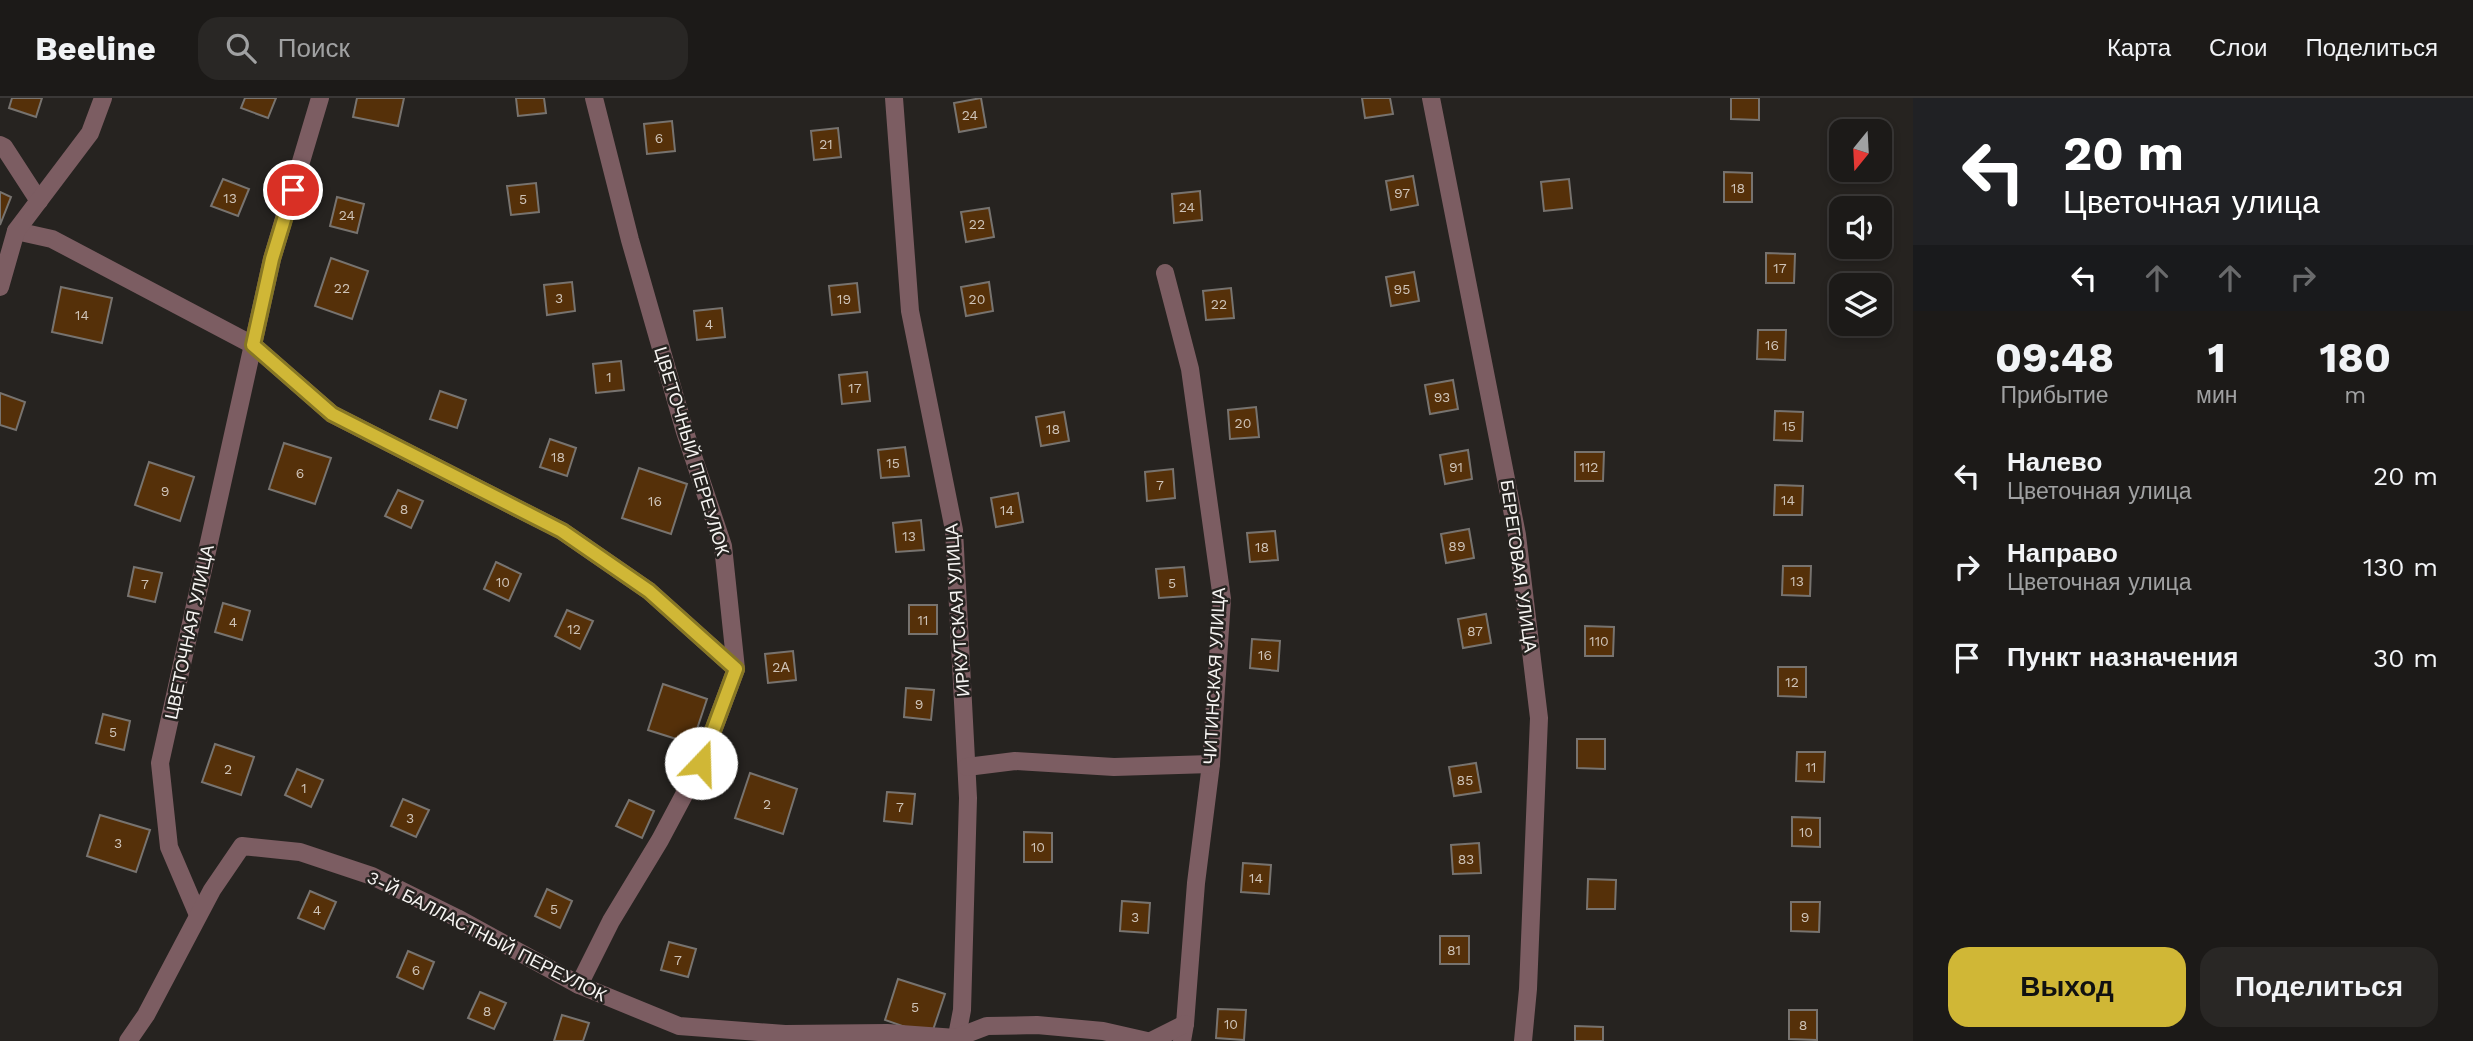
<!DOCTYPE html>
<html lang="ru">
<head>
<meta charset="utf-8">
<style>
  body { margin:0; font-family:"Work Sans",sans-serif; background:#292725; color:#f1f3f6; height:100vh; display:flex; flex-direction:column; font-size:26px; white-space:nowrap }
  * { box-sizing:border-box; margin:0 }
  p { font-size:23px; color:#a0a1a2 }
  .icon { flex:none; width:38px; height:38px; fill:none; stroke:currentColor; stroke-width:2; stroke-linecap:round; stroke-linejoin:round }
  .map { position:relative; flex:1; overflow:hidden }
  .sheet { display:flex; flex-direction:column; background:#1c1a18; width:560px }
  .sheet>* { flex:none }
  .banner { background:#202124; color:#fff; overflow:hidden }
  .needle { width:46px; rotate:198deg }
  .controls { position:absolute; left:1829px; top:21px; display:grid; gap:14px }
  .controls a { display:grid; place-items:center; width:63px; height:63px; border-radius:14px; background:#1c1a18; box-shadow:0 4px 10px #0003,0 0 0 2px #3a3837; font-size:35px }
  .pin { position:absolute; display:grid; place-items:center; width:60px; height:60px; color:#fff; margin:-30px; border:4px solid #fff; border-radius:50%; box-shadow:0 2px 7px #0007 }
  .me { position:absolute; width:77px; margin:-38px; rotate:21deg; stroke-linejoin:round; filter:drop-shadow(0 0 5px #0008) }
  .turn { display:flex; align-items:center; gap:24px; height:147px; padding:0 35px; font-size:32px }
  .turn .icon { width:91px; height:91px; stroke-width:2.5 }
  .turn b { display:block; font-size:49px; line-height:60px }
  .lanes { display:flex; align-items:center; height:66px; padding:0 35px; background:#0003; justify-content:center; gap:35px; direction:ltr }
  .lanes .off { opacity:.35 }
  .eta { display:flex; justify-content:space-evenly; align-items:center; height:119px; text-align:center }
  .eta b { font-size:42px; font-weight:700; line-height:49px }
  .primary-button { display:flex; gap:14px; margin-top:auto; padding:14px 35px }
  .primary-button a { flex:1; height:80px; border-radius:21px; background:#d0b736; color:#111; font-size:28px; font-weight:700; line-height:80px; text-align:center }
  .primary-button a+a { background:#292725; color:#f1f3f6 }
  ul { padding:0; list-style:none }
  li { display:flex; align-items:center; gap:21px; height:91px; padding:0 35px }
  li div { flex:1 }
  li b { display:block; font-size:26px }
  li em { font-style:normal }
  header { display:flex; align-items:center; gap:42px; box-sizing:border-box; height:98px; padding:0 35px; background:#1c1a18; border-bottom:2px solid #3a3837 }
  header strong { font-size:33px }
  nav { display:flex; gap:38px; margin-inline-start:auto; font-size:24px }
  .search { width:490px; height:63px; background:#292725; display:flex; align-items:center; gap:18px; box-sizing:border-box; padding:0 24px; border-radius:21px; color:#a0a1a2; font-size:26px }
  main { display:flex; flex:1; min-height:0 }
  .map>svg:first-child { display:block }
  .building { fill:#553009; stroke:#77736f; stroke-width:2 }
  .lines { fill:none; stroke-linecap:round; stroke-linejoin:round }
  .minor { stroke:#7c5d62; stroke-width:18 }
  .route-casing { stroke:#877723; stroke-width:18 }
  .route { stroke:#d0b736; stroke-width:12 }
  .labels { text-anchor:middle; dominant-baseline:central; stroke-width:5; stroke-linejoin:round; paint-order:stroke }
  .number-label { font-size:14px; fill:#cec3b8 }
  .street-label { font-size:18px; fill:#f6f4f2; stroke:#262320 }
</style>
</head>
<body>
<header>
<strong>Beeline</strong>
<div class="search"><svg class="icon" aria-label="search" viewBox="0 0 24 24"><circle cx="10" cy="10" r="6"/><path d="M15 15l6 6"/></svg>Поиск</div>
<nav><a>Карта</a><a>Слои</a><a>Поделиться</a></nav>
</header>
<main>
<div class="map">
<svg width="1913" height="943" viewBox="0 0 1913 943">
  <rect width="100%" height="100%" fill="#262320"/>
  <g class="building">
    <path d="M12 0H42L36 19 9 10Z"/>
    <path d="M245 0H276L268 20 241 10Z"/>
    <path d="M357 0H404L398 28 353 19Z"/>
    <path d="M516 0H544L546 15 518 18Z"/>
    <path d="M981 0 986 29 959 34 954 5Z"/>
    <path d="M1362 0H1390L1393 16 1365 20Z"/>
    <path d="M1731 0H1759V22L1731 21Z"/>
    <path d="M672 23 675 53 647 56 644 26Z"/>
    <path d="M838 30 841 59 814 62 811 33Z"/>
    <path d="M1724 74 1752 75V104H1724Z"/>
    <path d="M1413 78 1418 107 1391 112 1386 83Z"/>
    <path d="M223 81 249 91 238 118 211 108Z"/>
    <path d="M1569 81 1572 110 1544 113 1541 84Z"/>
    <path d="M536 85 539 114 511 117 507 88Z"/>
    <path d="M1200 93 1202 122 1174 125 1172 96Z"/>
    <path d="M0 94 11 99 0 127Z"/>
    <path d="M337 99 364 106 357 135 330 128Z"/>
    <path d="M989 110 994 139 966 144 961 114Z"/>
    <path d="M1766 155 1795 156 1794 185H1766Z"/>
    <path d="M331 160 368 173 352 221 315 208Z"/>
    <path d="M1414 174 1419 203 1391 208 1386 179Z"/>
    <path d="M572 184 575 213 547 217 544 187Z"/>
    <path d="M989 184 993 213 966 218 961 189Z"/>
    <path d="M857 185 860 214 832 217 829 188Z"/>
    <path d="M61 189 112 200 102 245 52 234Z"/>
    <path d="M1231 190 1234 220 1206 222 1203 193Z"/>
    <path d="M722 210 725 239 697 242 694 213Z"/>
    <path d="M1758 232H1786L1785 262 1757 261Z"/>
    <path d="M621 263 624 292 596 295 593 266Z"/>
    <path d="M867 274 870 303 842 306 839 277Z"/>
    <path d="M1453 282 1458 311 1430 316 1425 287Z"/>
    <path d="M440 293 466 302 457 330 430 321Z"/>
    <path d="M0 295 25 304 16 332 0 327Z"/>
    <path d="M1256 309 1259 339 1230 341 1228 312Z"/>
    <path d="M1775 313 1803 314 1802 343 1774 342Z"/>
    <path d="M1064 314 1069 343 1041 348 1036 319Z"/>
    <path d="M550 341 576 350 567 378 540 369Z"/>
    <path d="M284 345 331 360 315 406 269 391Z"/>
    <path d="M905 349 909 378 881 380 878 352Z"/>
    <path d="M1468 352 1472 381 1445 386 1440 357Z"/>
    <path d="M1575 354H1604L1603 383H1575Z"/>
    <path d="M149 364 194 379 180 423 135 407Z"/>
    <path d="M639 370 687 386 671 436 622 420Z"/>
    <path d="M1173 371 1175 400 1147 403 1145 374Z"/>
    <path d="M1775 387 1803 388 1802 417H1774Z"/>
    <path d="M398 392 423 403 411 430 385 418Z"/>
    <path d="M1018 395 1023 424 996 429 991 400Z"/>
    <path d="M921 422 924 452 896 454 893 425Z"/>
    <path d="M1469 431 1474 460 1446 465 1441 436Z"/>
    <path d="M1275 433 1278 462 1250 464 1247 435Z"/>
    <path d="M496 464 521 476 509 503 484 491Z"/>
    <path d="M1783 468H1811L1810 498 1782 497Z"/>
    <path d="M134 469 162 475 155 504 128 498Z"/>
    <path d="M1184 469 1187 498 1159 500 1156 471Z"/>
    <path d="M223 505 250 513 242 542 215 534Z"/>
    <rect x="909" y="507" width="28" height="29"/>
    <path d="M567 512 593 523 580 551 555 538Z"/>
    <path d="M1486 516 1491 545 1463 550 1458 521Z"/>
    <path d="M1585 528 1614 529 1613 558H1585Z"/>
    <path d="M1252 541 1280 543 1278 573 1250 570Z"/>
    <path d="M793 553 796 582 768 585 765 556Z"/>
    <path d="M1778 569H1806V599L1778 598Z"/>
    <path d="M663 586 707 601 692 646 648 632Z"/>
    <path d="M906 590 934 592 931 622 904 619Z"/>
    <path d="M103 616 130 623 124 652 96 645Z"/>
    <path d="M1577 641H1605V671L1577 670Z"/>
    <path d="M215 646 254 659 241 697 202 684Z"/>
    <path d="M1797 654H1825L1824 684 1796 683Z"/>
    <path d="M1476 665 1481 694 1454 698 1449 669Z"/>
    <path d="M297 671 323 682 311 709 285 697Z"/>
    <path d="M750 675 797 691 783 736 735 720Z"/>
    <path d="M887 694 915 696 912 726 884 723Z"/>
    <path d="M403 701 429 712 416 739 391 728Z"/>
    <path d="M629 702 654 713 642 740 616 728Z"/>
    <path d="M100 717 150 732 136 774 87 758Z"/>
    <path d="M1792 719 1820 720V749L1792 748Z"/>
    <path d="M1024 734 1052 735V764H1024Z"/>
    <path d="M1479 745 1481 775 1453 776 1451 747Z"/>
    <path d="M1243 765 1271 767 1269 796 1241 794Z"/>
    <path d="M1588 781 1616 782 1615 811H1587Z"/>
    <path d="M547 791 572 803 560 830 535 818Z"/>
    <path d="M310 793 336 804 324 831 298 820Z"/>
    <path d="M1122 803 1150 805 1148 835 1120 833Z"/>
    <path d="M1791 804H1820L1819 834 1791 833Z"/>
    <rect x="1440" y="838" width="29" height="28"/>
    <path d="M669 844 696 851 688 879 661 872Z"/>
    <path d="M408 853 434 864 423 891 397 879Z"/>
    <path d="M898 881 945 896 931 938 885 922Z"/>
    <path d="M480 894 506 905 494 931 468 920Z"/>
    <path d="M1218 911 1246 912 1244 942 1216 940Z"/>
    <path d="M1789 912H1817V942L1789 941Z"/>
    <path d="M562 917 589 925 583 943H554Z"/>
    <path d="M1575 928 1603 929V943H1575Z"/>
  </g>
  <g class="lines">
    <g class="minor">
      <path d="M894 0 910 213 954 432 968 700 962 912 956 943"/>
      <path d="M1431 0 1517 437 1539 620 1528 891 1523 943"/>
      <path d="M0 47 4 49 39 103"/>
      <path d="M16 133 52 141 253 247 332 316 562 433 649 493 736 571"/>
      <path d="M1165 175 1190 271 1222 501 1211 666 1196 785 1185 926 1182 943"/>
      <path d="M0 189 16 133 90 35 103 0"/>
      <path d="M967 669 1015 663 1114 669 1211 666"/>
      <path d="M198 817 169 749 160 665 272 161 320 0"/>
      <path d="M579 887 611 823 660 742 701 665 736 571 723 448 685 334 630 142 594 0"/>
      <path d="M128 943 146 917 212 792 242 748 300 754 372 778 457 820 579 887 679 928 785 936 887 935 956 940 987 928 1037 927 1103 933 1147 943"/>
      <path d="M1151 943 1185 926"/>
    </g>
  </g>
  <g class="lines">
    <defs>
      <path id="route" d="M293 92 272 161 253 247 332 316 562 433 649 493 736 571 701 665"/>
    </defs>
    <use href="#route" class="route-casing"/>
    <use href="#route" class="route"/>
  </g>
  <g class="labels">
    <g class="number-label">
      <text x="970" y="17">24</text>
      <text x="659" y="40">6</text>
      <text x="826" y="46">21</text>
      <text x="1738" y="90">18</text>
      <text x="1402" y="95">97</text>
      <text x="230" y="100">13</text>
      <text x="523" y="101">5</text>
      <text x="1187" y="109">24</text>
      <text x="347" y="117">24</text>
      <text x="977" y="126">22</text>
      <text x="1780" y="170">17</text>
      <text x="342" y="190">22</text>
      <text x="1402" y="191">95</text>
      <text x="559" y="200">3</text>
      <text x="844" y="201">19</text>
      <text x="977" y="201">20</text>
      <text x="1219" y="206">22</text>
      <text x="82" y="217">14</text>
      <text x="709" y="226">4</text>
      <text x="1772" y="247">16</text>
      <text x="609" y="279">1</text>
      <text x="855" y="290">17</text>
      <text x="1442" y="299">93</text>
      <text x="1243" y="325">20</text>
      <text x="1789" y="328">15</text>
      <text x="1053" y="331">18</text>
      <text x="558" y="359">18</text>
      <text x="893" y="365">15</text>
      <text x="1456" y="369">91</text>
      <text x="1589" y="369">112</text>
      <text x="300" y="375">6</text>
      <text x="1160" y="387">7</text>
      <text x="165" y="393">9</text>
      <text x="1788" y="402">14</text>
      <text x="655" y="403">16</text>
      <text x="404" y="411">8</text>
      <text x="1007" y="412">14</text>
      <text x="909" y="438">13</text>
      <text x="1457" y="448">89</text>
      <text x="1262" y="449">18</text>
      <text x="1797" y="483">13</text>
      <text x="503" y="484">10</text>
      <text x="1172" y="485">5</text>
      <text x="145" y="486">7</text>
      <text x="923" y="522">11</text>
      <text x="233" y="524">4</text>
      <text x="574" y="531">12</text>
      <text x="1475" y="533">87</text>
      <text x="1599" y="543">110</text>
      <text x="1265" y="557">16</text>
      <text x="781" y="569">2А</text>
      <text x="1792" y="584">12</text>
      <text x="919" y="606">9</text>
      <text x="113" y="634">5</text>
      <text x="1811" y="669">11</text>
      <text x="228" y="671">2</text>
      <text x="1465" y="682">85</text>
      <text x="304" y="690">1</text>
      <text x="767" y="706">2</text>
      <text x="900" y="709">7</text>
      <text x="410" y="720">3</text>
      <text x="1806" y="734">10</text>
      <text x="118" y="745">3</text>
      <text x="1038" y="749">10</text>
      <text x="1466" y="761">83</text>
      <text x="1256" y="780">14</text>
      <text x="554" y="811">5</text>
      <text x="317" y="812">4</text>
      <text x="1135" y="819">3</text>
      <text x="1805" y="819">9</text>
      <text x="1454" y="852">81</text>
      <text x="678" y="862">7</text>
      <text x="416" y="872">6</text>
      <text x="915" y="909">5</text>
      <text x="487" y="913">8</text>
      <text x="1231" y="926">10</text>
      <text x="1803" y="927">8</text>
    </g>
    <g class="street-label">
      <text transform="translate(692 353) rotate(73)">ЦВЕТОЧНЫЙ ПЕРЕУЛОК</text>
      <text transform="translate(1519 468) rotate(82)">БЕРЕГОВАЯ УЛИЦА</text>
      <text transform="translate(957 512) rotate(-94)">ИРКУТСКАЯ УЛИЦА</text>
      <text transform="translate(189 534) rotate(-78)">ЦВЕТОЧНАЯ УЛИЦА</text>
      <text transform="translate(1214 578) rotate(-87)">ЧИТИНСКАЯ УЛИЦА</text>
      <text transform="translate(487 838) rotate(27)">3-Й БАЛЛАСТНЫЙ ПЕРЕУЛОК</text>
    </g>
  </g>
</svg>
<div class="controls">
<a><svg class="needle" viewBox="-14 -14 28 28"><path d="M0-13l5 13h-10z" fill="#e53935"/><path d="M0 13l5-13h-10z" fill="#a0a1a2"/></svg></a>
<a><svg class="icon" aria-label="sound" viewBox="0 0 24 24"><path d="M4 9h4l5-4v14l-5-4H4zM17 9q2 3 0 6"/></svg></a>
<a><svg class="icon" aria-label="layers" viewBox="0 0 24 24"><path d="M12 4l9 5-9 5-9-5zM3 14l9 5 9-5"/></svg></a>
</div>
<div class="pin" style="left:293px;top:92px;background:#d93025"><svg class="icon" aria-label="arrive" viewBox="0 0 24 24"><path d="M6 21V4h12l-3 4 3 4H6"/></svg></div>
<svg class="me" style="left:701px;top:665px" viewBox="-20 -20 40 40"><circle r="19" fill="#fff"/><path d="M0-13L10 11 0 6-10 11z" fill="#d0b736"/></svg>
</div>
<section class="sheet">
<div class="banner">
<div class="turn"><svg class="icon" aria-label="left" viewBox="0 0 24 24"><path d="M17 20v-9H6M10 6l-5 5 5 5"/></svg><div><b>20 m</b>Цветочная улица</div></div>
<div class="lanes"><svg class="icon" aria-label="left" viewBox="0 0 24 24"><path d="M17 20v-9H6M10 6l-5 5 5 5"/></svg><svg class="icon off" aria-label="ahead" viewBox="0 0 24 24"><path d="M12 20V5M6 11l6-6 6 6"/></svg><svg class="icon off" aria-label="ahead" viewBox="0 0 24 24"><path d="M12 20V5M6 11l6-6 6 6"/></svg><svg class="icon off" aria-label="right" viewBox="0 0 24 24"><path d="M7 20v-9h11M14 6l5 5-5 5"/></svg></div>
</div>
<div class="eta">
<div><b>09:48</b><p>Прибытие</p></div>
<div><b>1</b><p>мин</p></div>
<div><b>180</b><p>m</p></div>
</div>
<ul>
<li><svg class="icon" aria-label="left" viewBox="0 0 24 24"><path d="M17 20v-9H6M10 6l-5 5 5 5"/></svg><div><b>Налево</b><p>Цветочная улица</p></div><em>20 m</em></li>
<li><svg class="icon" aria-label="right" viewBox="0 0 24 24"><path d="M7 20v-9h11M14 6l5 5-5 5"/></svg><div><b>Направо</b><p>Цветочная улица</p></div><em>130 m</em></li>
<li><svg class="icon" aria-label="arrive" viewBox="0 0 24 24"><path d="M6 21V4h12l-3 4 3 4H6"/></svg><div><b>Пункт назначения</b></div><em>30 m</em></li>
</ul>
<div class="primary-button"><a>Выход</a><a>Поделиться</a></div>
</section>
</main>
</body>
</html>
